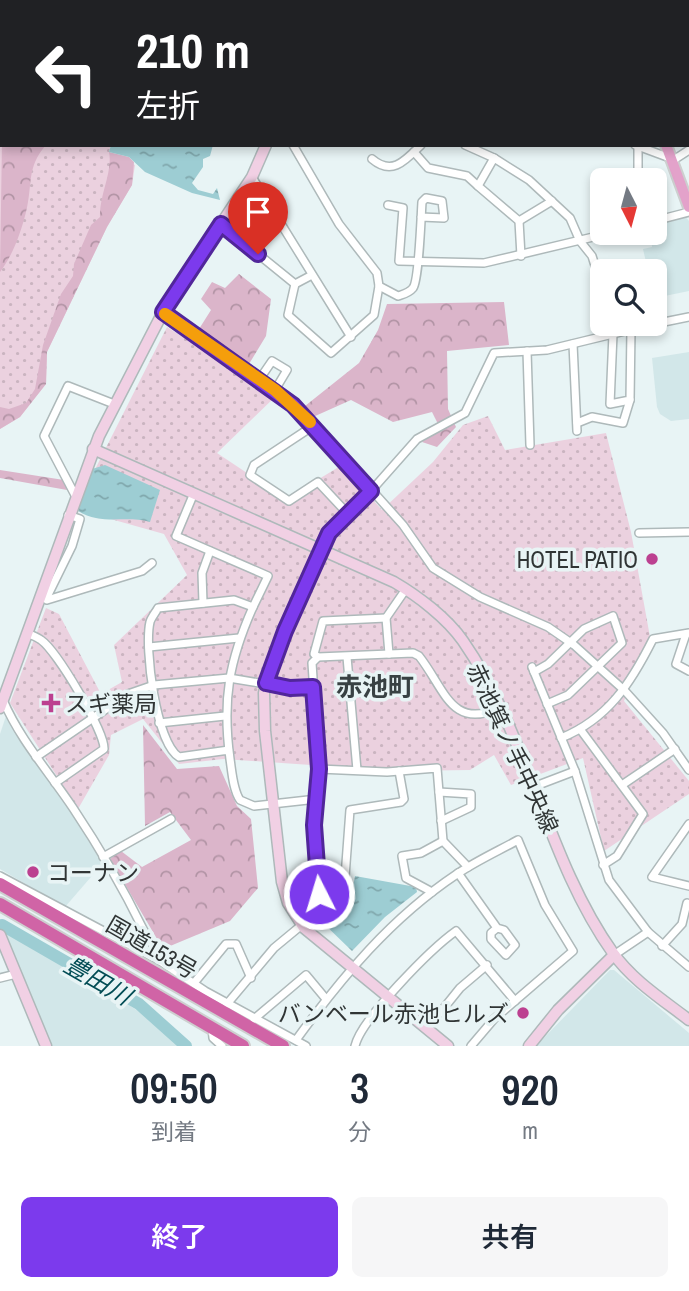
<!DOCTYPE html>
<html lang="ja">
<head>
<meta charset="utf-8">
<style>
  body { margin:0; font-family:"Archivo Narrow","Noto Sans JP",sans-serif; background:#f6f6f7; color:#1f2937; height:100vh; display:flex; flex-direction:column; font-size:26px; white-space:nowrap }
  * { box-sizing:border-box; margin:0 }
  p { font-size:23px; color:#747a83 }
  .icon { flex:none; width:38px; height:38px; fill:none; stroke:currentColor; stroke-width:2; stroke-linecap:round; stroke-linejoin:round }
  .map { position:relative; height:1046px; overflow:hidden }
  .side { display:flex; flex-direction:column; background:#fff; flex:1 }
  .side>* { flex:none }
  .hud { position:absolute; left:0px; top:0px; width:690px; height:147px; box-shadow:0 4px 10px #0003; background:#202124; color:#fff; overflow:hidden }
  .needle { width:46px; rotate:174deg }
  .tools { position:absolute; left:590px; top:168px; display:grid; gap:14px }
  .tools a { display:grid; place-items:center; width:77px; height:77px; border-radius:10px; background:#fff; box-shadow:0 4px 10px #0003; font-size:35px }
  .pin { position:absolute; display:grid; place-items:center; width:60px; height:60px; color:#fff; margin:-72px -30px; border-radius:50% 50% 50% 0; rotate:-45deg; box-shadow:0 0 7px #0007 }
  .pin .icon { rotate:45deg }
  .me { position:absolute; width:77px; margin:-38px; rotate:355deg; stroke-linejoin:round; filter:drop-shadow(0 0 5px #0008) }
  .turn { display:flex; align-items:center; gap:24px; height:147px; padding:0 21px; font-size:32px }
  .turn .icon { width:91px; height:91px; stroke-width:2.5 }
  .turn b { display:block; font-size:49px; line-height:60px }
  .eta { display:flex; justify-content:space-evenly; align-items:center; height:119px; text-align:center }
  .eta b { font-size:42px; font-weight:600; line-height:49px }
  .primary-button { display:flex; gap:14px; margin-top:auto; padding:14px 21px }
  .primary-button a { flex:1; height:80px; border-radius:10px; background:#7c3aed; color:#fff; font-size:28px; font-weight:600; line-height:80px; text-align:center }
  .primary-button a+a { background:#f6f6f7; color:#1f2937 }
  .map>svg:first-child { display:block }
  .built { fill:#d2e7e9 }
  .grass { fill:url(#grass-dots) }
  .forest { fill:url(#forest-crowns) }
  .water { fill:url(#water-ripples) }
  .lines { fill:none; stroke-linecap:round; stroke-linejoin:round }
  .river { stroke:#9dcdd3; stroke-width:12 }
  .street-casing { stroke:#aeb9ba; stroke-width:10 }
  .secondary-casing { stroke:#aeb9ba; stroke-width:13 }
  .primary-casing { stroke:#cdcfcf; stroke-width:14 }
  .highway-casing { stroke:#cdcfcf; stroke-width:16 }
  .street { stroke:#fff; stroke-width:7 }
  .secondary { stroke:#f1d0e4; stroke-width:10 }
  .primary { stroke:#e3a2ca; stroke-width:10 }
  .highway { stroke:#d064a6; stroke-width:12 }
  .route-casing { stroke:#51269a; stroke-width:18 }
  .route { stroke:#7c3aed; stroke-width:12 }
  .slow { stroke:#f59e0b; stroke-width:12 }
  .poi-dot { fill:#bc4090; stroke:#e8f4f5; stroke-width:2.5 }
  .labels { text-anchor:middle; dominant-baseline:central; stroke-width:7; stroke-linejoin:round; paint-order:stroke }
  .poi-label { font-size:23px; fill:#303535; stroke:#e8f4f5; text-anchor:end }
  .street-label { font-size:23px; fill:#303535; stroke:#e8f4f5 }
  .water-label { font-size:24px; font-style:italic; fill:#034d55; stroke:#e8f4f5 }
  .quarter-label { font-size:26px; font-weight:bold; fill:#384143; stroke:#e8f4f5 }
</style>
</head>
<body>
<div class="map">
<svg width="689" height="1046" viewBox="0 0 689 1046">
  <defs>
    <pattern id="grass-dots" width="8" height="8" patternUnits="userSpaceOnUse" patternTransform="scale(1.75)"><rect width="8" height="8" fill="#ebd1df"/><path d="M2 2h.1M6 6h.1" fill="none" stroke="#cab4c0" stroke-width="1.8" stroke-linecap="round"/></pattern>
    <pattern id="forest-crowns" width="20" height="18" patternUnits="userSpaceOnUse" patternTransform="scale(1.75)"><rect width="20" height="18" fill="#dbb5ca"/><path d="M2 6a3 3 0 1 1 6 0M12 15a3 3 0 1 1 6 0" fill="none" stroke="#b294a5"/></pattern>
    <pattern id="water-ripples" width="26" height="14" patternUnits="userSpaceOnUse" patternTransform="scale(1.75)"><rect width="26" height="14" fill="#9dcdd3"/><path d="M2 4q2-2 4 0t4 0M15 11q2-2 4 0t4 0" fill="none" stroke="#80a7ac"/></pattern>
  </defs>
  <rect width="100%" height="100%" fill="#e8f4f5"/>
  <g class="built">
    <path d="M684 215 689 221V291L655 298 654 271H648L643 249 652 247 651 233H654L655 224Z"/>
    <path d="M689 352V419L671 421 660 414 657 407 652 358Z"/>
    <path d="M6 716 69 806 103 863 65 907 0 869V734Z"/>
    <path d="M2 929 119 998 161 1027 180 1046H51Z"/>
    <path d="M610 970H614L689 1033V1046H536Z"/>
  </g>
  <g class="grass">
    <path d="M0 68 2 145H111L109 152 135 165 132 185 107 227 47 352 46 384 20 417 0 429Z"/>
    <path d="M167 327 276 396 217 453 286 499 342 465 382 510 433 462 463 425 488 416 505 450 606 433 631 532 650 637 624 701 689 781V794L604 851 583 758 511 785 494 755 470 770 399 771 223 759 179 764 143 719 111 735 109 755 78 809 10 703 46 608 59 614 101 694 122 682 114 645 187 575 164 534 75 509Z"/>
  </g>
  <g class="forest">
    <path d="M2 141V145H46C26 168 33 184 26 212 21 232 13 255 0 272Z"/>
    <path d="M109 152 129 157 134 162 132 185 107 227 47 352 46 384 20 417 0 429V407L9 409 26 403 35 389 43 345 61 294 73 276 74 264 91 225 100 217C99 195 113 172 109 152Z"/>
    <path d="M239 274 271 299 266 336 249 364 199 329 211 310 201 299 212 282 225 288Z"/>
    <path d="M504 302 509 345 447 351 448 409 456 427 437 447 422 442 440 428 432 412 393 422 351 400 313 417 305 406 359 363 378 330 387 304Z"/>
    <path d="M0 470 64 480 67 490 0 478Z"/>
    <path d="M143 725 177 769 219 766 237 806 251 819 258 888 230 921 163 949 110 859 121 851 142 867 191 840 170 812 145 826Z"/>
  </g>
  <g class="water">
    <path d="M111 145H213L210 156 203 159V167L192 183 198 190 213 194 217 188 220 200 192 193 145 172 129 157 109 152Z"/>
    <path d="M105 465 160 490 150 522C125 515 102 526 78 511L92 469Z"/>
    <path d="M355 876 416 887 417 892 385 917 352 951 319 919 352 892Z"/>
  </g>
  <g class="lines">
    <path class="river" d="M2 925 139 1004 186 1046"/>
    <defs>
      <g id="street">
        <path d="M289 0V2"/>
        <path d="M325 0 326 2"/>
        <path d="M455 0 456 2"/>
        <path d="M479 0V2"/>
        <path d="M310 2 313 0"/>
        <path d="M394 2 395 0"/>
        <path d="M688 72 689 71"/>
        <path d="M293 145 339 224 377 273 379 286 398 296C404 294 409 293 413 288 419 280 421 217 422 202L426 198 442 201 444 218 421 217"/>
        <path d="M465 145 494 158"/>
        <path d="M635 145 670 158"/>
        <path d="M414 152 428 168 467 176 478 186"/>
        <path d="M372 159C392 176 405 161 421 145"/>
        <path d="M672 161 689 150"/>
        <path d="M252 177 351 337"/>
        <path d="M638 180V146"/>
        <path d="M388 205 403 208 399 261 484 263 610 233"/>
        <path d="M519 221 552 201"/>
        <path d="M654 221 689 212"/>
        <path d="M221 224 295 284 288 315 331 353 374 315 379 286"/>
        <path d="M521 256 519 221 478 186 494 158 529 180 570 218 580 241 592 256 602 288"/>
        <path d="M295 284 312 275"/>
        <path d="M163 312 275 390 307 418 403 525 433 568 480 597 548 627 574 645 625 691 663 733 689 770"/>
        <path d="M654 324 689 317"/>
        <path d="M613 334 610 404 630 400 631 329"/>
        <path d="M573 344 577 431"/>
        <path d="M527 351 530 445"/>
        <path d="M259 380 272 361 287 370 275 390"/>
        <path d="M577 423 592 417 623 423 630 400"/>
        <path d="M313 426 254 465 250 475 289 501 318 482 347 513"/>
        <path d="M194 493 176 536 268 576 253 607"/>
        <path d="M75 495 44 436 68 386 114 404"/>
        <path d="M639 533 689 532"/>
        <path d="M323 549 336 523 371 491 417 439 465 413 494 353 547 350 654 324"/>
        <path d="M46 599 72 546 80 519 68 515"/>
        <path d="M47 600 142 571 152 563"/>
        <path d="M203 603 202 573 210 551"/>
        <path d="M27 633C31 635 37 637 41 640 57 651 105 732 104 749L55 783"/>
        <path d="M686 634 676 664 689 671"/>
        <path d="M149 647 239 638"/>
        <path d="M389 654 386 618 406 589"/>
        <path d="M318 657 314 654 323 621 386 618"/>
        <path d="M347 657 357 770"/>
        <path d="M532 667 575 771"/>
        <path d="M534 672 548 664 584 629 613 616 622 643 568 695 547 704"/>
        <path d="M3 700C20 740 49 772 73 808 99 847 123 888 143 929 149 942 158 947 160 961L205 991 306 1046"/>
        <path d="M159 723 225 716"/>
        <path d="M580 729 643 814 617 856 603 865"/>
        <path d="M561 738C608 719 631 683 653 639L689 633"/>
        <path d="M229 750 179 757C156 743 144 647 150 622 151 618 156 612 158 608L234 600 253 607C229 661 222 700 230 759 232 772 233 790 240 800L254 806 317 799 319 769"/>
        <path d="M36 757 128 694 154 685 229 678 290 688 313 687"/>
        <path d="M622 785 675 749"/>
        <path d="M533 787 575 771 609 880 648 932 689 967"/>
        <path d="M439 792 471 794V807L441 821"/>
        <path d="M317 799C314 824 310 884 323 905"/>
        <path d="M689 824 652 877 689 886"/>
        <path d="M103 857 171 819"/>
        <path d="M468 867 443 841 437 768 387 772 319 769 312 663 318 657 413 653 419 656C445 689 451 730 499 708"/>
        <path d="M458 873 497 928 504 930 515 945 506 955 491 939V933L497 928"/>
        <path d="M0 876 160 961"/>
        <path d="M432 892 406 878 402 856 421 853 443 841"/>
        <path d="M662 946 682 924 687 903"/>
        <path d="M614 955 648 932"/>
        <path d="M0 978 16 974"/>
        <path d="M194 983 226 944H236L251 978"/>
        <path d="M227 1004 274 948 344 890 350 810 401 802 404 799 399 771"/>
        <path d="M254 1019 306 975 326 999"/>
        <path d="M212 1028 213 1038 222 1046"/>
        <path d="M427 1029 460 988 487 965"/>
        <path d="M296 1040C342 977 391 918 457 874 476 861 498 851 518 840L545 905 573 951 494 1019 471 1046"/>
        <path d="M355 1046C361 1019 432 948 456 931L515 1001"/>
      </g>
      <g id="secondary">
        <path d="M93 449 394 582C418 596 447 618 463 641 529 736 546 859 613 953 632 980 663 1000 689 1020"/>
        <path d="M323 549 269 669 264 693 265 731 282 882 288 903 304 928 448 1046"/>
        <path d="M0 708 99 436 163 312 252 177 266 145"/>
        <path d="M0 935 46 1046"/>
        <path d="M529 1046 558 1010 614 955"/>
      </g>
      <g id="primary">
        <path d="M230 0 231 2"/>
        <path d="M614 0 615 2"/>
        <path d="M666 145 689 207"/>
      </g>
      <g id="highway">
        <path d="M0 884 283 1046"/>
        <path d="M0 904 243 1046"/>
      </g>
    </defs>
    <use href="#street" class="street-casing"/>
    <use href="#secondary" class="secondary-casing"/>
    <use href="#primary" class="primary-casing"/>
    <use href="#highway" class="highway-casing"/>
    <use href="#street" class="street"/>
    <use href="#secondary" class="secondary"/>
    <use href="#primary" class="primary"/>
    <use href="#highway" class="highway"/>
  </g>
  <g class="lines">
    <defs>
      <path id="route" d="M258 254 221 224 163 312 293 405 371 491 329 533 285 631 266 683 290 688 313 687 319 769 314 825 319 894"/>
    </defs>
    <use href="#route" class="route-casing"/>
    <use href="#route" class="route"/>
    <path class="slow" d="M165 314 275 390 310 422"/>
  </g>
  <g class="poi-dot">
    <circle cx="652" cy="559" r="7"/>
    <path d="M47.5 692.5h7v7h7v7h-7v7h-7v-7h-7v-7h7z"/>
    <circle cx="33" cy="872" r="7"/>
    <circle cx="523" cy="1013" r="7"/>
  </g>
  <g class="labels">
    <g class="poi-label">
      <text x="638" y="559">HOTEL PATIO</text>
      <text x="65" y="703" text-anchor="start">スギ薬局</text>
      <text x="47" y="872" text-anchor="start">コーナン</text>
      <text x="509" y="1013">バンベール赤池ヒルズ</text>
    </g>
    <g class="street-label">
      <text transform="translate(513 748) rotate(65)">赤池箕ノ手中央線</text>
      <text transform="translate(152 947) rotate(30)">国道153号</text>
    </g>
    <g class="water-label">
      <text transform="translate(98 980) rotate(30)">豊田川</text>
    </g>
    <g class="quarter-label">
      <text x="375" y="686">赤池町</text>
    </g>
  </g>
</svg>
<div class="tools">
<a><svg class="needle" viewBox="-14 -14 28 28"><path d="M0-13l5 13h-10z" fill="#e53935"/><path d="M0 13l5-13h-10z" fill="#747a83"/></svg></a>
<a><svg class="icon" aria-label="search" viewBox="0 0 24 24"><circle cx="10" cy="10" r="6"/><path d="M15 15l6 6"/></svg></a>
</div>
<div class="pin" style="left:258px;top:254px;background:#d93025"><svg class="icon" aria-label="arrive" viewBox="0 0 24 24"><path d="M6 21V4h12l-3 4 3 4H6"/></svg></div>
<svg class="me" style="left:319px;top:894px" viewBox="-20 -20 40 40"><circle r="17" fill="#7c3aed" stroke="#fff" stroke-width="3"/><path d="M0-11L8 9 0 5-8 9z" fill="#fff"/></svg>
<div class="hud">
<div class="turn"><svg class="icon" aria-label="left" viewBox="0 0 24 24"><path d="M17 20v-9H6M10 6l-5 5 5 5"/></svg><div><b>210 m</b>左折</div></div>
</div>
</div>
<section class="side">
<div class="eta">
<div><b>09:50</b><p>到着</p></div>
<div><b>3</b><p>分</p></div>
<div><b>920</b><p>m</p></div>
</div>
<div class="primary-button"><a>終了</a><a>共有</a></div>
</section>
</body>
</html>
